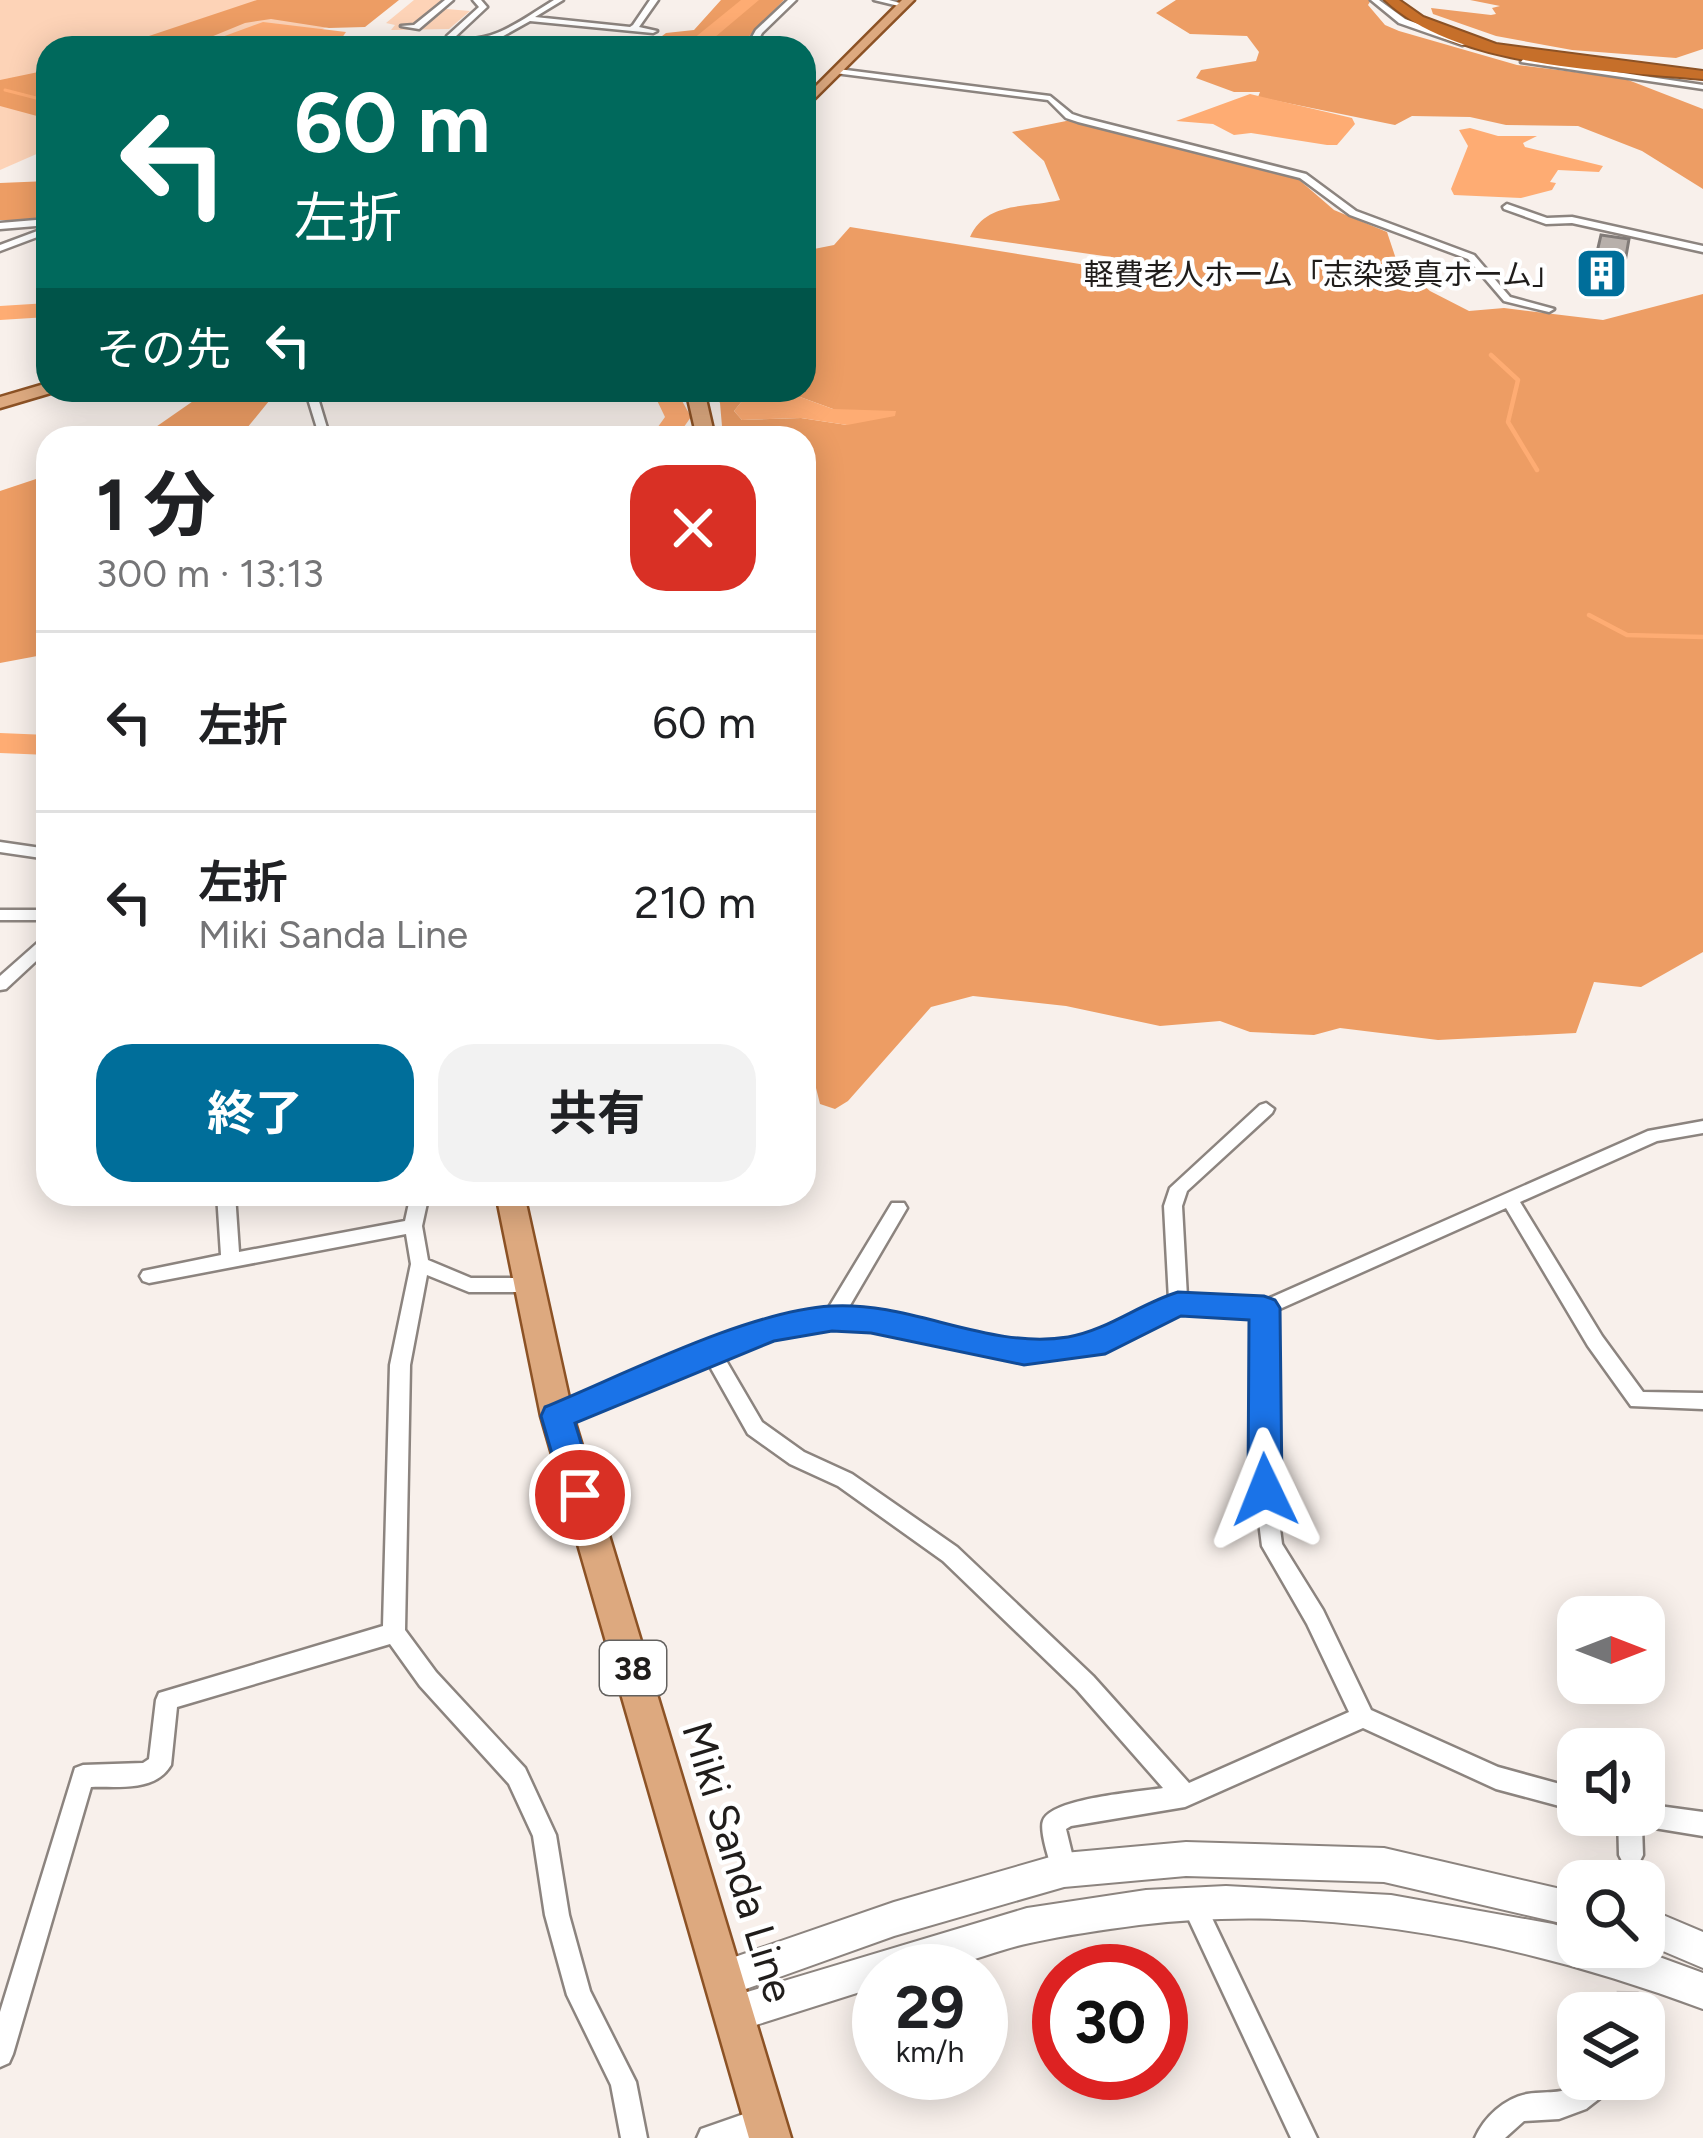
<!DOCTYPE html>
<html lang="ja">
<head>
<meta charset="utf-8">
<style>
  body { margin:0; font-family:Figtree,"Noto Sans JP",sans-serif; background:#f2f2f2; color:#202124; height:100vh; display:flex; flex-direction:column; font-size:45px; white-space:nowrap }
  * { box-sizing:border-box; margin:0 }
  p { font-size:39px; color:#757577 }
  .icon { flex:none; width:66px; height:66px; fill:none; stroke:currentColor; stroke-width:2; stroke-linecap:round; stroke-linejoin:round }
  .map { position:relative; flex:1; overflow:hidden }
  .side { position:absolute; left:36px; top:426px; width:780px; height:780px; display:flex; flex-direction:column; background:#fff; border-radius:36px; box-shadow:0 6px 30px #0003 }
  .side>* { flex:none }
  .guide { position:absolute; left:36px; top:36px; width:780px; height:366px; border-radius:36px; box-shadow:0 6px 30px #0003; background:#00695c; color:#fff; overflow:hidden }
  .needle { width:78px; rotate:90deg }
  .tools { position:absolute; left:1557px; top:1596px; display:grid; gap:24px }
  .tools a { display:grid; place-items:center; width:108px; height:108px; border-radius:24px; background:#fff; box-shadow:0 6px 30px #0003; font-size:60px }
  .speed { position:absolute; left:852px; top:1944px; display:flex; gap:24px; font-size:60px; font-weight:700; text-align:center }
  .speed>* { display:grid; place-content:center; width:156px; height:156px; border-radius:50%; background:#fff; box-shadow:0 6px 30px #0003; line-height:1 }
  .speed small { font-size:30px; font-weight:400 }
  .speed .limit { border:18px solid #d22; background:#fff; color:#111 }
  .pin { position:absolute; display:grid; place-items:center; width:102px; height:102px; color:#fff; margin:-51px; border:6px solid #fff; border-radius:50%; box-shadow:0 3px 12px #0007 }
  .me { position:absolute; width:132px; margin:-66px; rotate:358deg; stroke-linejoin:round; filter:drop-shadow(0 0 9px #0008) }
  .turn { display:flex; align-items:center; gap:42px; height:252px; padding:0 60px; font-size:54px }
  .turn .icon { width:156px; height:156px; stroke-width:2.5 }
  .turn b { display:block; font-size:84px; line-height:102px }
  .then { display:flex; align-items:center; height:114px; padding:0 60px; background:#0003; gap:24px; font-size:45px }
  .round { display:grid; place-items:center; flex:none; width:126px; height:126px; border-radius:36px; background:#f2f2f2 }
  .head { display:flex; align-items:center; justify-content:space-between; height:204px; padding:0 60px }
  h1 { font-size:72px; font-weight:700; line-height:90px }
  .action { display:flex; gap:24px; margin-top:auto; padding:24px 60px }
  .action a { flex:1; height:138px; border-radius:36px; background:#006e9a; color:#fff; font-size:48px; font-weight:700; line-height:138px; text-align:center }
  .action a+a { background:#f2f2f2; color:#202124 }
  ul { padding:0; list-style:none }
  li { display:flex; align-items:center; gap:36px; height:180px; padding:0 60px; border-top:3px solid #e0e0e0 }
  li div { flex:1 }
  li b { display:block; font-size:45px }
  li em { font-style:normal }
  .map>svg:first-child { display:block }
  .green { fill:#fdd3b7 }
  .forest { fill:#ed9d64 }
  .water { fill:#feac73 }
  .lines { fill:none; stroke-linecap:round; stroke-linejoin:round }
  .stream-far1 { stroke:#feac73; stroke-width:3 }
  .stream { stroke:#feac73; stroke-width:4.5 }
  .river { fill:#feac73; fill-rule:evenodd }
  .street-tunnel { stroke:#d8d0cc; stroke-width:22; stroke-dasharray:22 12; stroke-linecap:butt }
  .street-casing { stroke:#8c847f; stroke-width:5 }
  .secondary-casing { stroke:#8c847f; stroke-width:4 }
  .primary-casing { stroke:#8c5225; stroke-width:5 }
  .highway-casing { stroke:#8c5225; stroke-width:4 }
  .street { fill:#fff; fill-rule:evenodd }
  .secondary { fill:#fff; fill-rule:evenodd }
  .primary { fill:#dda97f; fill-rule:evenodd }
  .highway { fill:#c66f2a; fill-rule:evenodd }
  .wall { fill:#9e9793 }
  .building { fill:#b8b0ab; stroke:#817b78; stroke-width:3 }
  .route { fill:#1a73e8; stroke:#114b97; stroke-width:3 }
  .labels { text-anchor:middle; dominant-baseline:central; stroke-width:9; stroke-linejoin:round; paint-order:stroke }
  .far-poi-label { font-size:30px; fill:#201d1b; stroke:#fff; text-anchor:end }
  .shield { fill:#fff; stroke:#63615f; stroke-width:3 }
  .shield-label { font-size:33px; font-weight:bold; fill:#201d1b }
  .near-street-label { font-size:42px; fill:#201d1b; stroke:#fff }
</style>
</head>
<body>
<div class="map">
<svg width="1703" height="2138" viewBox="0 0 1703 2138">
  <rect width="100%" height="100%" fill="#f8f0eb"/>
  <g class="green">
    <path d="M0 0H389L279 48H48V149L0 170Z"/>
    <path d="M414 0H443L435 8 470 11 449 29 391 30 395 25 386 23Z"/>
  </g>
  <g class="forest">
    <path d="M257 0H399L365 27 329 28 271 19 245 23 184 48H113Z"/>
    <path d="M721 0H784L738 48H646L666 33 694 30Z"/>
    <path d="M1176 0H1371L1368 5 1385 25 1399 31 1517 65 1623 78 1703 109V189L1642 151 1578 126 1506 125 1470 117 1412 116 1395 125 1258 97 1260 92H1234L1196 78 1201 70 1256 61 1259 52 1247 36 1190 34 1156 13Z"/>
    <path d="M1470 0H1703V49L1676 58 1572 50 1496 36 1433 14 1431 8 1491 15 1496 14 1492 8 1500 6Z"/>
    <path d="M48 70V119L0 106V80Z"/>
    <path d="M1071 120 1297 178 1334 210 1387 232 1397 262 1430 291 1469 311 1504 308 1603 320 1703 294V952L1641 987 1594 982 1576 1033 1438 1040 1340 1028 1314 1035 1250 1032 1220 1021 1160 1026 1066 1006 973 996 931 1007 848 1101 835 1109 820 1104 814 1080 804 1078V438H723L720 403 712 390H751L734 411 742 420 801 418 847 425 833 409 781 390H804V251L834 245 850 227 1117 270 1125 259 970 237C986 201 1027 208 1060 200L1044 161 1012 132Z"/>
    <path d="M48 181V222L0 220V183Z"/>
    <path d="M209 390H278L247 428 248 438H140Z"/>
    <path d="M48 475V654L0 663V491Z"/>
  </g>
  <g class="water">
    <path d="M263 22 346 32 335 48H192Z"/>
    <path d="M1250 94 1352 118 1355 124 1337 145H1327L1251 133 1234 135 1213 124 1176 121Z"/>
    <path d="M1470 128 1498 136H1537L1523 143 1525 147 1603 166 1599 172 1558 170 1550 182 1556 183 1552 190 1521 198 1454 195 1451 189 1468 146 1459 130Z"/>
    <path d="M751 390H781L833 409 896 411 895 416 847 425 801 418 742 420 734 411Z"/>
  </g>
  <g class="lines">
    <path class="stream-far1" d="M5 90 40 99"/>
    <g class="stream">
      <path d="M1491 355 1518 380 1508 422 1537 470"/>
      <path d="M1589 615 1627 635 1703 637"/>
    </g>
    <g class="river">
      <path d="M741 0H759L702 48H682Z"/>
      <path d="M48 303V317L0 320V306Z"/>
      <path d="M652 390H676L691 417 676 438H650L665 417Z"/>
      <path d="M0 733 48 735V755L0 753Z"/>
    </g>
    <g class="street-tunnel">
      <path d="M1630 1881 1631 1855"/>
      <path d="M1627 2013 1629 1947"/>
    </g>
    <defs>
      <g id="street">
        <path d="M445 0H453L419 29 401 26 414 25Z"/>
        <path d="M473 0H481L487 7 455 37C491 46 524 18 554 0H563L535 17 630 27 633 25 650 0H658L639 27 657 31 653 33 530 21 489 44 486 41 463 44 447 40V36L479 7Z"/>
        <path d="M788 0H796L762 33 754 48H746L756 30Z"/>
        <path d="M874 0H889L907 5 903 7Z"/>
        <path d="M1371 0H1379L1405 19 1469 43 1462 45 1399 23Z"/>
        <path d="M1524 58 1703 85V89L1521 62Z"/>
        <path d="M838 69 1050 96 1072 114 1084 118 1306 174 1356 211 1474 255 1510 297 1554 309 1549 312 1504 301 1468 259 1350 215 1300 178 1078 122 1066 118 1048 100 835 73Z"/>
        <path d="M1507 204 1547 218 1572 217 1703 246V252L1572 223 1546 224 1504 209 1503 207Z"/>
        <path d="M48 219V225L0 229V223Z"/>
        <path d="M48 227V233L0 251V245Z"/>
        <path d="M299 390H310L318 398 330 438H320L308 399Z"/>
        <path d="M0 842 48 849V859L0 852Z"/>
        <rect x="0" y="910" width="48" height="10"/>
        <path d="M48 937V950L6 989 0 990V976L43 938Z"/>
        <path d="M1266 1103 1274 1109 1272 1113 1187 1191 1182 1206 1187 1297 1263 1301 1648 1131 1703 1121V1133L1657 1141 1520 1202 1602 1336 1643 1392 1703 1393V1409L1631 1406 1588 1346 1506 1208 1273 1312 1275 1490 1282 1544 1323 1610 1371 1710 1498 1767 1578 1789V1811L1496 1789 1363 1728 1185 1807 1071 1826 1066 1829 1076 1870 1072 1878 1064 1882 1056 1878C1051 1868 1039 1831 1043 1821 1050 1798 1140 1792 1163 1788L1077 1690 943 1561 838 1486 790 1464 748 1434 708 1363 557 1424 550 1422 547 1416 550 1410 763 1325 826 1312 892 1203H904L907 1208 846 1312 871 1313 1024 1344 1102 1335 1169 1300 1164 1206 1170 1188 1260 1105ZM1180 1312 1255 1315V1490L1262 1546 1307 1624 1349 1712 1189 1783 1093 1676 957 1547 852 1474 804 1452 762 1422 724 1357 772 1337 832 1326 871 1329 1024 1360 1105 1350Z"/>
        <path d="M217 1194H235L239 1252 405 1221 411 1194H429L422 1226 428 1260 471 1278H526L533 1280 535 1285 533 1290 526 1292H469L427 1275 410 1365 405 1630 436 1672 525 1768 556 1835 569 1915 590 1991 636 2082 647 2138H621L611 2085 567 1995 545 1915 533 1836 509 1784 420 1686 390 1644 177 1707 171 1765C155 1792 120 1786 91 1787L13 2054 9 2063 0 2067V2012L75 1768 83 1765 143 1763 149 1759 156 1700 159 1693 383 1626 390 1365 411 1264 406 1234 149 1283 143 1281 140 1276 143 1271 221 1255Z"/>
        <path d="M1644 1804 1703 1812V1836L1642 1826 1643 1855 1639 1863 1631 1867 1623 1863 1619 1855 1618 1815H1644Z"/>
        <path d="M1193 1891 1201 1895 1317 2138H1291L1181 1903 1185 1895Z"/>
        <path d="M1584 2079H1617L1613 2088 1586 2109 1559 2119 1524 2121 1505 2138H1475C1484 2117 1505 2098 1527 2094 1553 2090 1562 2097 1584 2079Z"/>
        <path d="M764 2107 773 2111 777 2120 773 2129 749 2138H697L701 2129Z"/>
      </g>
      <g id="secondary">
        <path d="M1186 1842 1384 1848 1578 1893V1927L1384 1882 1186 1876 1064 1887 894 1936 726 1996 713 1991 708 1978 713 1965 726 1960 894 1902 1064 1853Z"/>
        <path d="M1226 1886 1391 1895 1553 1924 1578 1932V1947H1632L1703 1973V2009C1525 1943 1329 1902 1139 1925 1102 1930 1066 1935 1030 1943 996 1950 960 1967 925 1971 910 1973 894 1971 879 1971V1986L737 2031 724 2026 719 2013 724 2000 737 1995 1027 1908 1146 1890Z"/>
        <path d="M1644 1907 1703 1932V1968L1644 1943Z"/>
      </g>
      <g id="primary">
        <path d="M902 0H914L804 109V98Z"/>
        <path d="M48 383V390L54 392 0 408V397Z"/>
        <path d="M686 390H704L715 438H697Z"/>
        <path d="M496 1194H524L573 1416 791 2138H749L541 1416Z"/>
      </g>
      <path id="highway" d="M1385 0H1399L1423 17 1496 44 1703 71V79C1607 70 1458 69 1385 0Z"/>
    </defs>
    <use href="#street" class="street-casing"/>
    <use href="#secondary" class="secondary-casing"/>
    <use href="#primary" class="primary-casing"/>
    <use href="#highway" class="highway-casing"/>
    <use href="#street" class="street"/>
    <use href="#secondary" class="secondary"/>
    <use href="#primary" class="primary"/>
    <use href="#highway" class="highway"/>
  </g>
  <path class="wall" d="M1601 235 1625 262 1617 290 1604 291 1603 296 1586 293Z"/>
  <path class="building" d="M1601 235 1629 239 1625 262 1612 263 1611 267 1594 265Z"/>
  <path class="route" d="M1178 1292 1264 1296 1275 1300 1280 1308 1282 1490 1277 1500 1265 1504 1253 1500 1248 1490 1249 1320 1181 1316 1105 1354 1024 1365 871 1333 832 1331 774 1341 575 1423 597 1495 592 1505 580 1509 569 1505 564 1495 541 1416 545 1407C625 1374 748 1311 831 1306 911 1301 988 1350 1068 1337 1108 1330 1139 1304 1178 1292Z"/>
  <defs>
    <symbol id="building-square" viewBox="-11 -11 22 22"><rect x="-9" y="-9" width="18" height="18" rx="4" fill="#006e9a" stroke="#fff"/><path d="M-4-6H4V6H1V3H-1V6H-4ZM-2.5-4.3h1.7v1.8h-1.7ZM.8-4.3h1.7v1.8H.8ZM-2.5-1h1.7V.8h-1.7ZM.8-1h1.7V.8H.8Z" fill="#fff"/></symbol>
  </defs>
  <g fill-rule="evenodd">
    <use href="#building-square" x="1572" y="244" width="59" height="59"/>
  </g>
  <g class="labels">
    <g class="far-poi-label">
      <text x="1562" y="274">軽費老人ホーム「志染愛真ホーム」</text>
    </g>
    <rect class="shield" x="600" y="1641" width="66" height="54" rx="9"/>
    <g class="shield-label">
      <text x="633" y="1668">38</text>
    </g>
    <g class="near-street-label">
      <text transform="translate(738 1862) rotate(73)">Miki Sanda Line</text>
    </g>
  </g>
</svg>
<div class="tools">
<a><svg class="needle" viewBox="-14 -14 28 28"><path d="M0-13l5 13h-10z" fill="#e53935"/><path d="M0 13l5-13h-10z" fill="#757577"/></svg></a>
<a><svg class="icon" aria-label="sound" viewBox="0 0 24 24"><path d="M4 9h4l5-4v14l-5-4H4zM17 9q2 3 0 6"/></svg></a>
<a><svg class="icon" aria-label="search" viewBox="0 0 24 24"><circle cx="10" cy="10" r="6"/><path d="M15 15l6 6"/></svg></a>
<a><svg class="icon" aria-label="layers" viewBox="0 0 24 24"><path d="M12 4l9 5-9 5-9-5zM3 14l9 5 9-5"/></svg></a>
</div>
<div class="speed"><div>29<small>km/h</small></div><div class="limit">30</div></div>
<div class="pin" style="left:580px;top:1495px;background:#d93025"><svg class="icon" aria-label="arrive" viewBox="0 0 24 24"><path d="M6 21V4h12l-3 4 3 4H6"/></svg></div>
<svg class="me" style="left:1265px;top:1490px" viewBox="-20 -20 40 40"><path d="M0-17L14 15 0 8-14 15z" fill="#1a73e8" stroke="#fff" stroke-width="4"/></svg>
<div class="guide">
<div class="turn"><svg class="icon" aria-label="left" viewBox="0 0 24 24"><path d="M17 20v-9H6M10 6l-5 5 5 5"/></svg><div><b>60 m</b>左折</div></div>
<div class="then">その先<svg class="icon" aria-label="left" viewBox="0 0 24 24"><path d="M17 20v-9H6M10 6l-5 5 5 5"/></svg></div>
</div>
<section class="side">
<div class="head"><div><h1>1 分</h1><p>300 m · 13:13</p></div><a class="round" style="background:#d93025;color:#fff"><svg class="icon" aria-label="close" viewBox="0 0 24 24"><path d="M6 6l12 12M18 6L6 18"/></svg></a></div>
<ul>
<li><svg class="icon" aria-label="left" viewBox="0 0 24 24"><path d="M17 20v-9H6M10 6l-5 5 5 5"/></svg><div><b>左折</b></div><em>60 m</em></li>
<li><svg class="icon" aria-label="left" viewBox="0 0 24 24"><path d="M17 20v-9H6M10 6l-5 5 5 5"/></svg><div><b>左折</b><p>Miki Sanda Line</p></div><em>210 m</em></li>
</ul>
<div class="action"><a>終了</a><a>共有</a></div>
</section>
</div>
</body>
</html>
